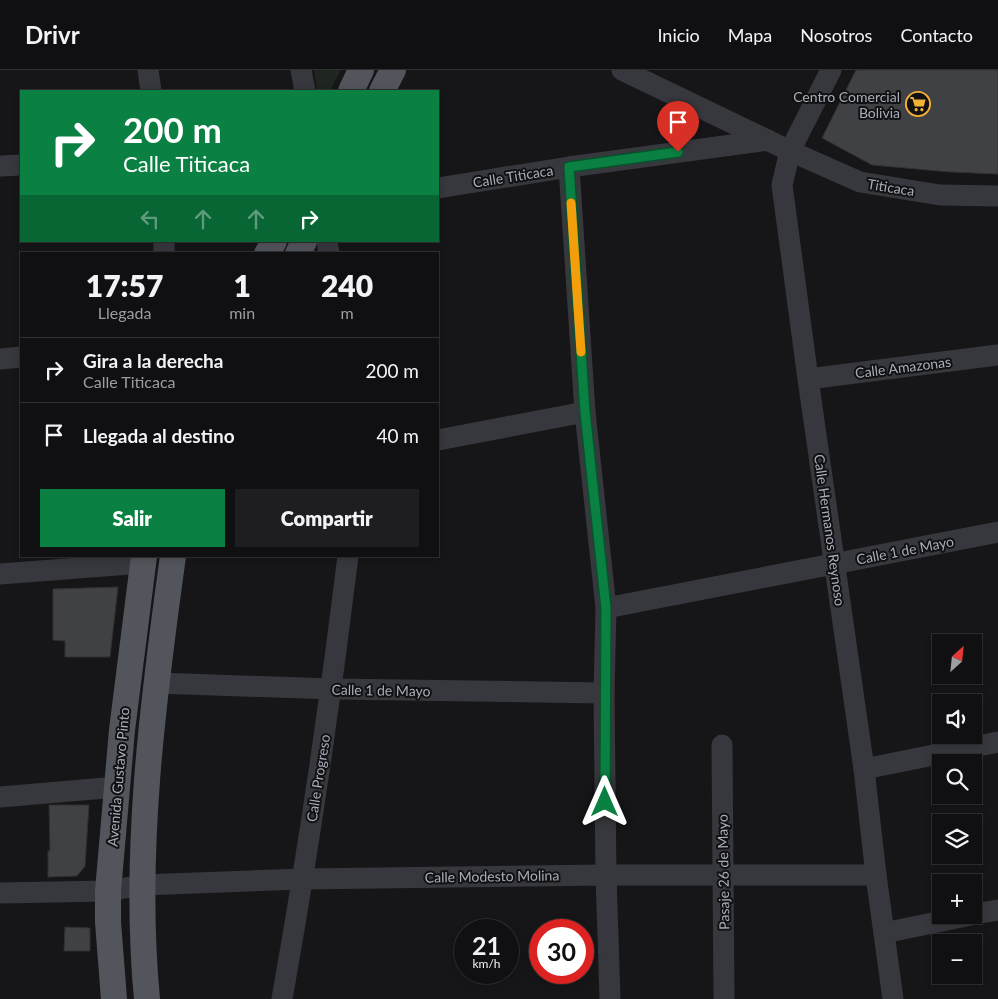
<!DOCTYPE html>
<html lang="es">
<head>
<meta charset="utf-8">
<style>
  body { margin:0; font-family:Lato,sans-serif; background:#1e1e20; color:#f1f3f6; height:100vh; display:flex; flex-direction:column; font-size:19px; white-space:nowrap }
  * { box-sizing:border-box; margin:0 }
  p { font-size:16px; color:#9c9d9f }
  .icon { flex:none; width:28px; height:28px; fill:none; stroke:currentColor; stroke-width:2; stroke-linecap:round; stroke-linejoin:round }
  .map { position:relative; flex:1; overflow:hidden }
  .side { position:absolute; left:20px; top:182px; width:419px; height:305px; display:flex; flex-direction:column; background:#101012; border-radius:0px; box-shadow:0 2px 8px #0003,0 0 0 1px #303032 }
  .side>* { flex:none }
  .top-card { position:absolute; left:20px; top:20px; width:419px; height:152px; border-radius:0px; box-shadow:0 2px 8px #0003,0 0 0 1px #303032; background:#0b8043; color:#fff; overflow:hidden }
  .needle { width:32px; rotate:27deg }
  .buttons { position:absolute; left:932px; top:564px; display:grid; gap:10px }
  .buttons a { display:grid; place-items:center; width:50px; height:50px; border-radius:0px; background:#101012; box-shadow:0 2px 8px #0003,0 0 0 1px #303032; font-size:25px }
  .speed { position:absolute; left:454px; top:849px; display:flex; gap:10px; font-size:25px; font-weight:700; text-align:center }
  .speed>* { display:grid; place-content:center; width:65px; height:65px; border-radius:50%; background:#101012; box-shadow:0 2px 8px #0003,0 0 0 1px #303032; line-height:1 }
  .speed small { font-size:12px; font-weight:400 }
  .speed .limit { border:8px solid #d22; background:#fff; color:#111 }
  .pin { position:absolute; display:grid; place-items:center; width:42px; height:42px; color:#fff; margin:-51px -21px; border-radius:50% 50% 50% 0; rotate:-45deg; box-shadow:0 0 5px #0007 }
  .pin .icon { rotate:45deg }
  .me { position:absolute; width:55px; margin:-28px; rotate:0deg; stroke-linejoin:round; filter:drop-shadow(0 0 4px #0008) }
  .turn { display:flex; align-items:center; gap:18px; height:105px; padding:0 20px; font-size:22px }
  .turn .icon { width:65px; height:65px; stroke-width:2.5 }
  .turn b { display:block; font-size:35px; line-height:42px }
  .lanes { display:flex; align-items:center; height:48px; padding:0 20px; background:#0003; justify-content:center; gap:25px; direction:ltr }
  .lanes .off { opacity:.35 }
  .eta { display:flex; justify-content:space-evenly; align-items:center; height:85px; text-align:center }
  .eta b { font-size:30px; font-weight:800; line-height:35px }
  .cta { display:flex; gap:10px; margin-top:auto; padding:10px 20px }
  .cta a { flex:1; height:58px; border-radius:0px; background:#0b8043; color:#fff; font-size:20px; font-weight:800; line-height:58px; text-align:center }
  .cta a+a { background:#1e1e20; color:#f1f3f6 }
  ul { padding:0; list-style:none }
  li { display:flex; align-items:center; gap:15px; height:65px; padding:0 20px; border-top:1px solid #303032 }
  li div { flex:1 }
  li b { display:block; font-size:19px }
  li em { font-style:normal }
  header { display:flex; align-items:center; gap:30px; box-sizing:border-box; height:70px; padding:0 25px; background:#101012; border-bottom:1px solid #303032 }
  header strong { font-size:24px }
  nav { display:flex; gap:28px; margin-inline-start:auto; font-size:18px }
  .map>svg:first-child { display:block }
  .green { fill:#1e261f }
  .building { fill:#404145; stroke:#303034 }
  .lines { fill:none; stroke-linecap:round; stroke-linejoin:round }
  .minor { stroke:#37383d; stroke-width:21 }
  .major { stroke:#53555c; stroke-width:26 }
  .route-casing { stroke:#07532c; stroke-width:12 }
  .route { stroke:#0b8043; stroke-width:9 }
  .slow { stroke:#f59e0b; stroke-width:9 }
  .labels { text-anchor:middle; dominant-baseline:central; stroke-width:4; stroke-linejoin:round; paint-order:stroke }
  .poi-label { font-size:14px; fill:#a8adb8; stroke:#111113; text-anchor:end }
  .street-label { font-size:14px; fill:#a8adb8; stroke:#111113 }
</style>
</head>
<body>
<header>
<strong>Drivr</strong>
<nav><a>Inicio</a><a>Mapa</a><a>Nosotros</a><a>Contacto</a></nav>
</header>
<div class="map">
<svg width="998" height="929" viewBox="0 0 998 929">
  <rect width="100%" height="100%" fill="#161618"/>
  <path class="green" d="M314 0H341L330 21H317Z"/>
  <g class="building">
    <path d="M856 0H998V104L950 102 872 95 822 68Z"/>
    <path d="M118 517 110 587H65V571L53 570V519Z"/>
    <path d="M49 735H89L85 796 77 806 48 807V781H50Z"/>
    <path d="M65 857 90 858V881H64Z"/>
  </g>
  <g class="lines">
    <g class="minor">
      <path d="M148 0 151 21"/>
      <path d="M301 0 305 21"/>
      <path d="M622 0 790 81 860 112 940 125 998 126"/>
      <path d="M831 0 790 81 782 115 808 309 864 699 876 805 893 929"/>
      <path d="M0 96 21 95"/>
      <path d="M569 97 585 342 606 538 604 623 606 805 610 929"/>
      <path d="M438 118 569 97 768 70"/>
      <path d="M327 171 329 184"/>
      <path d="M164 184V171"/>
      <path d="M0 289 21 287"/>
      <path d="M808 309 998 285"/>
      <path d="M438 370 585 342"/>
      <path d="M0 504 143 493"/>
      <path d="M606 538 998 462"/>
      <path d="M157 613 332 619 604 623"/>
      <path d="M722 675 724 929"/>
      <path d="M864 699 998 672"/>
      <path d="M0 727 117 717"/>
      <path d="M0 823 108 821 142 815 303 809 606 805H876"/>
      <path d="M974 844 998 840"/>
      <path d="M884 863 971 845"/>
      <path d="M282 929C308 782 330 635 348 486"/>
    </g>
    <g class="major">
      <path d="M351 21 361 0"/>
      <path d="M382 21 393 0"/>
      <path d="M267 184 274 171"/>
      <path d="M298 184 304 171"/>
      <path d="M114 929 108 852V821L122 660 144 486"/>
      <path d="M147 929C133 784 153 630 173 486"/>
    </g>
  </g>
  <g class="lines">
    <defs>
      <path id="route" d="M605 732 606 538 585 342 569 97 678 82"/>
    </defs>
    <use href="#route" class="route-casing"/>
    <use href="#route" class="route"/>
    <path class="slow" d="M571 133 581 282"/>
  </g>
  <defs>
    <symbol id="supermarket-ring" viewBox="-11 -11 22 22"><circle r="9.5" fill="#111113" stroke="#f2b134" stroke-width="1.5"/><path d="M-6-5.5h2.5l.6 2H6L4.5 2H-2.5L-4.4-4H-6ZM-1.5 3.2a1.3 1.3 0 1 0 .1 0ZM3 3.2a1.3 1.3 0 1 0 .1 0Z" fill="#f2b134"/></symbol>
  </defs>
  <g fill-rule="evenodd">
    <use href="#supermarket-ring" x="904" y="20" width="28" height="28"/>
  </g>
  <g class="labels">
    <g class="poi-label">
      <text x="900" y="26">Centro Comercial<tspan x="900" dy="16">Bolivia</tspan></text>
    </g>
    <g class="street-label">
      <text transform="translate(513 106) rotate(-9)">Calle Titicaca</text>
      <text transform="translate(891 117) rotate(9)">Titicaca</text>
      <text transform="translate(903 297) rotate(-7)">Calle Amazonas</text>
      <text transform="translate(830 460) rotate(82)">Calle Hermanos Reynoso</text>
      <text transform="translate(905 480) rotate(-11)">Calle 1 de Mayo</text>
      <text transform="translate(381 620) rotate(1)">Calle 1 de Mayo</text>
      <text transform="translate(118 707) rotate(-85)">Avenida Gustavo Pinto</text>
      <text transform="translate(318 708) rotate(-81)">Calle Progreso</text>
      <text transform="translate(723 802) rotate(-91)">Pasaje 26 de Mayo</text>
      <text transform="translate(492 806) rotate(-1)">Calle Modesto Molina</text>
    </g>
  </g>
</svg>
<div class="buttons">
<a><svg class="needle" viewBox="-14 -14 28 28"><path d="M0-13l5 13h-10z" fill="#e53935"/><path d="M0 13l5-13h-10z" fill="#9c9d9f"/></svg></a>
<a><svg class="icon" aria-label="sound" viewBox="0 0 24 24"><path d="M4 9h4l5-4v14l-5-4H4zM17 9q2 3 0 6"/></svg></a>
<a><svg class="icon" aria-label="search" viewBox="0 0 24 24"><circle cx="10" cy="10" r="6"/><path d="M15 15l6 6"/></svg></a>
<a><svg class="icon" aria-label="layers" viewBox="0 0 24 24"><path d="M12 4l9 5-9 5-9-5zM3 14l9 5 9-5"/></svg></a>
<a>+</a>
<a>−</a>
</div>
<div class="speed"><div>21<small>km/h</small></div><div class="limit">30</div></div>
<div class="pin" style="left:678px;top:82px;background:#d93025"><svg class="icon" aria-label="arrive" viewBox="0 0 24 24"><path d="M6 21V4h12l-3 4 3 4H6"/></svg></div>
<svg class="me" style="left:605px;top:732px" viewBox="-20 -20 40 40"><path d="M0-17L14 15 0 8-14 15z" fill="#0b8043" stroke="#fff" stroke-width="4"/></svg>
<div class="top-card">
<div class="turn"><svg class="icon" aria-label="right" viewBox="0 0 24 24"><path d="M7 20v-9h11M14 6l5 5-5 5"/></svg><div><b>200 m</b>Calle Titicaca</div></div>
<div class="lanes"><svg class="icon off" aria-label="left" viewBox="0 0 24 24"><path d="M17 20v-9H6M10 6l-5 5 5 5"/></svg><svg class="icon off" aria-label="ahead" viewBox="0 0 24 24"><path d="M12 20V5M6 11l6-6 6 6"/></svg><svg class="icon off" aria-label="ahead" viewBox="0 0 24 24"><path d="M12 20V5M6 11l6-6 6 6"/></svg><svg class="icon" aria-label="right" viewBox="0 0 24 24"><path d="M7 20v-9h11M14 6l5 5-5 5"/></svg></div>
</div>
<section class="side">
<div class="eta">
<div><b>17:57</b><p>Llegada</p></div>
<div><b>1</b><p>min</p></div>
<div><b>240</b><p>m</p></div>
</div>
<ul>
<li><svg class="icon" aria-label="right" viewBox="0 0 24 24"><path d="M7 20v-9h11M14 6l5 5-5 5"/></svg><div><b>Gira a la derecha</b><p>Calle Titicaca</p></div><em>200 m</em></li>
<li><svg class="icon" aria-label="arrive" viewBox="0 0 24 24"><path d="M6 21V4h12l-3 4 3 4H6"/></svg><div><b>Llegada al destino</b></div><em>40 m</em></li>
</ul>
<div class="cta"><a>Salir</a><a>Compartir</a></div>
</section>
</div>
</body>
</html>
